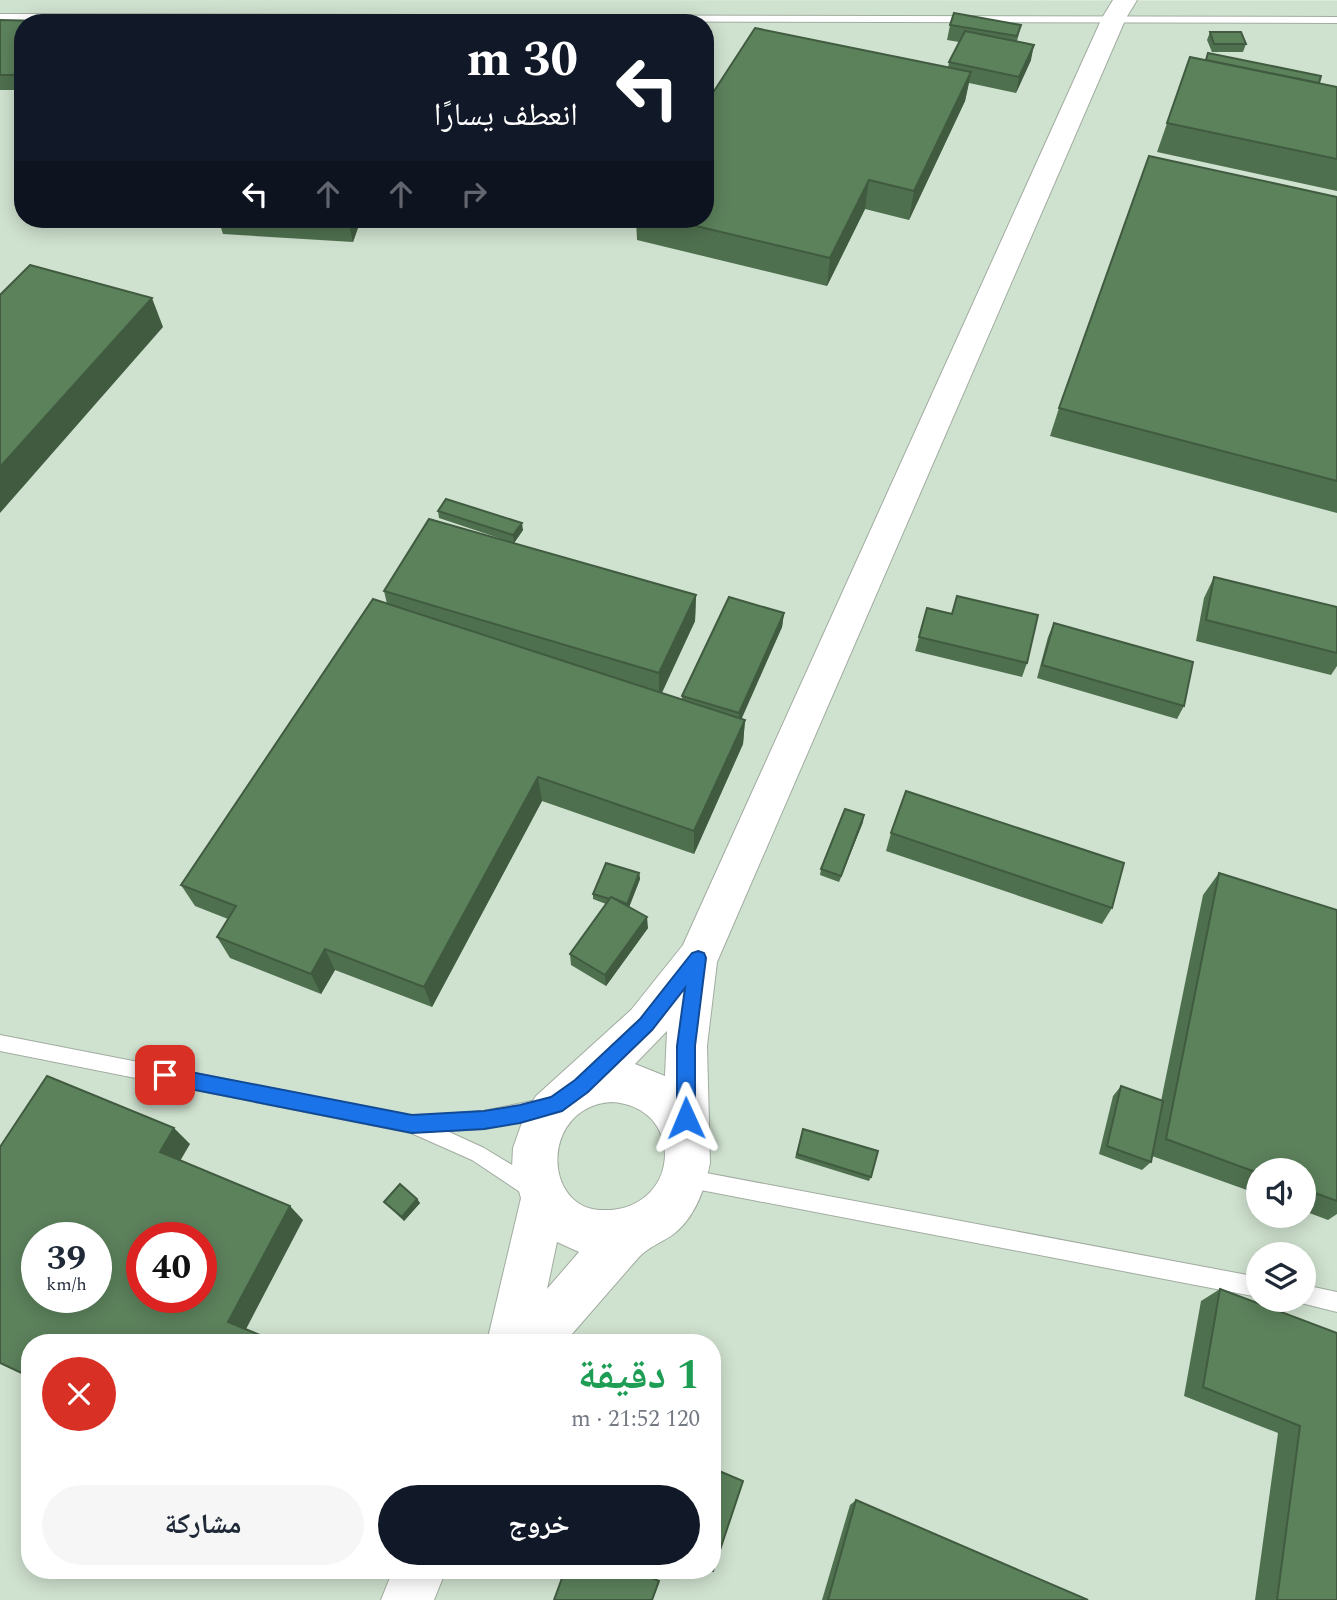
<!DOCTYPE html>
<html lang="ar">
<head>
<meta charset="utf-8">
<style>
  body { margin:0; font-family:Spectral,"Noto Naskh Arabic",serif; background:#f6f6f7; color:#1f2937; direction:rtl; height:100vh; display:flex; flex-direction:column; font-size:26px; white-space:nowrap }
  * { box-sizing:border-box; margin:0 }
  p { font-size:23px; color:#747a83 }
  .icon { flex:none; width:38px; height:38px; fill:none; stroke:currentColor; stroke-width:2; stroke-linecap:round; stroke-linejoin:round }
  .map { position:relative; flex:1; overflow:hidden; direction:ltr }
  .side { position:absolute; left:21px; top:1334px; width:700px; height:245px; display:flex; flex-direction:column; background:#fff; border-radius:28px; box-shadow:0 4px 18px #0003; direction:rtl }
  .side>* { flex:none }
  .hud { position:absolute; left:14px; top:14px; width:700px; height:214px; border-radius:28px; box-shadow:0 4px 18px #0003; direction:rtl; background:#111827; color:#fff; overflow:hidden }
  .controls { position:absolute; left:1246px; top:1158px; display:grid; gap:14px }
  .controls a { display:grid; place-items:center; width:70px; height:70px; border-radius:50%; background:#fff; box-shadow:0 4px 18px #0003; font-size:35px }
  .speed { position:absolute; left:21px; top:1222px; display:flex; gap:14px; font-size:35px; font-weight:700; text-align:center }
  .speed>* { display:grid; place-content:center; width:91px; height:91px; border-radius:50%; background:#fff; box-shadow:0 4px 18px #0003; line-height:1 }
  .speed small { font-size:18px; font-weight:400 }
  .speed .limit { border:10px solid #d22; background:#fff; color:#111 }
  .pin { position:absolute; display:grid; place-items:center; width:60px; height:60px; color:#fff; margin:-30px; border-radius:14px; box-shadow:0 4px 10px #0006 }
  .me { position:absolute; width:77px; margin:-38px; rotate:359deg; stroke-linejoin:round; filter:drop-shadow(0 0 5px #0008) }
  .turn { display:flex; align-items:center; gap:24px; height:147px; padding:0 21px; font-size:32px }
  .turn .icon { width:91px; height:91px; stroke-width:2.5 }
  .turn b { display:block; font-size:49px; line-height:60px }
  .lanes { display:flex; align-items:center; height:66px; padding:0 21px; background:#0003; justify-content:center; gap:35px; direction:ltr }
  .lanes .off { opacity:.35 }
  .round { display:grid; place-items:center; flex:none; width:74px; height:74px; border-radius:37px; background:#f6f6f7 }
  .overview { display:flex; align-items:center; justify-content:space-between; height:119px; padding:0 21px }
  h1 { font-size:42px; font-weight:700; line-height:52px; color:#1e9e55 }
  .cta { display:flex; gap:14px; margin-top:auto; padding:14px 21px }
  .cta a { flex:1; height:80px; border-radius:42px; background:#111827; color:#fff; font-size:28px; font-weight:700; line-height:80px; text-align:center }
  .cta a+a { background:#f6f6f7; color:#1f2937 }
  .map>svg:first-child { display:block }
  .built { fill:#cfe1cf; fill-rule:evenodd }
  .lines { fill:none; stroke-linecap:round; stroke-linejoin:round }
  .lane-casing { stroke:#a1aca0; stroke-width:2 }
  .secondary-casing { stroke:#a1aca0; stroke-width:2 }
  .lane { fill:#fff; fill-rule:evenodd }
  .secondary { fill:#fff; fill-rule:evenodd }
  .wall { fill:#4f704f }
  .shaded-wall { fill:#405b40 }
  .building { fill:#5c825c; stroke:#405b40; stroke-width:2; fill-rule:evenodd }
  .route { fill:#1a73e8; stroke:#114b97; stroke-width:2 }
</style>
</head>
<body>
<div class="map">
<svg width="1337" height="1600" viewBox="0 0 1337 1600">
  <rect width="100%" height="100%" fill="#dde9dd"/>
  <path class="built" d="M0 0 1337 1V1600H0ZM23 23H705V219H23ZM1258 1171H1304V1216H1258ZM37 1237H96V1297H37ZM142 1237H201V1297H142ZM1258 1255H1304V1300H1258ZM30 1342H712V1570H30Z"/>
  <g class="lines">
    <defs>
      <g id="lane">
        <path d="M0 14 1337 17V23L0 20Z"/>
        <path d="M0 1035 414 1116 484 1111 546 1098 552 1101 555 1107 552 1113 546 1116 484 1129 447 1131 484 1148 537 1180 539 1187 537 1194 530 1196 523 1194 472 1160 411 1133 0 1051Z"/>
        <path d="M685 1169 1258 1277V1297L685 1187 678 1185 676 1178 678 1171Z"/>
        <path d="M1304 1285 1337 1292V1312L1297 1302 1304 1300Z"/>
      </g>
      <g id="secondary">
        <path d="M1113 0H1137L1126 18 717 962 707 1046 710 1163C705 1189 694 1220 671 1236 660 1243 649 1247 639 1257L565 1342H487L521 1198 512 1168 513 1148 525 1114 536 1096 631 1010 683 945 1102 18ZM667 1031 665 1076 635 1064ZM611 1102C688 1106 681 1214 600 1210 542 1207 541 1107 611 1102ZM557 1242 579 1252 547 1289Z"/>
        <path d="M393 1570H446L434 1600H381Z"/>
      </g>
    </defs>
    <use href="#lane" class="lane-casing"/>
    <use href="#secondary" class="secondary-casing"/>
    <use href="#lane" class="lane"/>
    <use href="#secondary" class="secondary"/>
  </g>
  <g class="wall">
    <path d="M0 20 23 23V86L21 90H0Z"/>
    <path d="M950 25H1021L1017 41 1031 60 1016 93 969 83 965 101 909 220 865 209 827 286 637 240 636 219H705L948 68 949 62 959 42 947 40Z"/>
    <path d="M1210 32 1246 44 1243 52H1212L1207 40Z"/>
    <path d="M1190 57 1337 87V191L1157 152Z"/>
    <path d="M1337 197V513L1050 436 1059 408Z"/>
    <path d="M218 219H361L353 242 223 234Z"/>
    <path d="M438 511 523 530 514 543 439 518Z"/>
    <path d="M1214 577 1337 607V666L1331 675 1196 641 1204 598Z"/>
    <path d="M384 591 696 595 695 621 662 693 682 699V696L784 613 782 627 741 718 745 720 743 744 694 854 542 801 432 1007 335 970 321 994 230 958 217 937 228 919 195 906 181 885 387 604Z"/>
    <path d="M1054 623 1184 706 1177 719 1037 678 1048 637Z"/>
    <path d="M919 637 1027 663 1022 677 915 651Z"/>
    <path d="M863 822 839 882 820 875 821 869Z"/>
    <path d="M891 833 1112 908 1102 924 886 851Z"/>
    <path d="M639 873 640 879 629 907 648 928 606 986 571 965 570 954 606 904 593 899V894Z"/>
    <path d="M1219 873 1337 910V1214L1328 1220 1304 1211V1171H1258V1194L1152 1156 1151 1162 1142 1170 1099 1154 1113 1096 1121 1086 1161 1101 1203 895Z"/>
    <path d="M803 1129 871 1177 869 1181 795 1158Z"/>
    <path d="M417 1199 420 1203 404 1221 387 1205 384 1202Z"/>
    <path d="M1220 1289 1337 1333V1600H1255L1278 1433 1184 1396 1201 1301Z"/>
    <path d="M856 1500 1088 1600H822L850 1505Z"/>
  </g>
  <g class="shaded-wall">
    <path d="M1034 45 1031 60 1016 93 1019 77Z"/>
    <path d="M23 57V86L21 90 14 75Z"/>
    <path d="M971 72 965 101 909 220 914 191Z"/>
    <path d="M869 180 865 209 827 286 830 258Z"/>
    <path d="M348 219H361L353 242Z"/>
    <path d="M152 298 163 327 0 513V467Z"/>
    <path d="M522 523 523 530 514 543 513 535Z"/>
    <path d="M696 595 695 621 659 698V673Z"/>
    <path d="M784 613 782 627 738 727 739 713Z"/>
    <path d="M745 720 743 744 694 854V831Z"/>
    <path d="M538 777 542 801 432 1007 424 987Z"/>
    <path d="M864 815 863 822 839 882 841 876Z"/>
    <path d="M639 873 640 879 628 910 627 904Z"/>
    <path d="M647 917 648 928 606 986 605 975Z"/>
    <path d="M325 949 335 970 321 994 311 974Z"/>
    <path d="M174 1128 190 1144 176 1168 160 1152Z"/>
    <path d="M417 1199 420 1203 404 1221 402 1217Z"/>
    <path d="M290 1206 303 1220 244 1333 228 1322Z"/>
    <path d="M260 1335 269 1342H256Z"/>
  </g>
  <g class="building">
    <path d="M954 13 1021 25 1017 36 950 25Z"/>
    <path d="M0 20 41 21 40 23H23V57L14 75H0Z"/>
    <path d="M65 21 102 23H64Z"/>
    <path d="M755 28 971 72 914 191 869 180 830 258 667 219H705V105Z"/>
    <path d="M965 31 1034 45 1019 77 949 62Z"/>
    <path d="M1210 32H1241L1246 44H1214Z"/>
    <path d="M1208 53 1321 76 1319 83 1206 60Z"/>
    <path d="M1190 57 1337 87V159L1167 123Z"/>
    <path d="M1149 156 1337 197V481L1059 408Z"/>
    <path d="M30 265 152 298 0 467V295Z"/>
    <path d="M446 499 522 523 513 535 438 511Z"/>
    <path d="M429 519 696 595 659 673 384 591Z"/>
    <path d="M1214 577 1337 607V653L1206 620Z"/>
    <path d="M957 596 1038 615 1027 663 919 637 927 608 952 614Z"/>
    <path d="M729 597 784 613 739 713 682 696Z"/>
    <path d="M373 599 745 720 694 831 538 777 424 987 325 949 311 974 217 937 236 906 181 885Z"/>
    <path d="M1054 623 1193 662 1184 706 1042 665Z"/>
    <path d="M906 791 1124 863 1112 908 891 833Z"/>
    <path d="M845 809 864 815 841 876 821 869Z"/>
    <path d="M606 863 639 873 627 904 611 897 610 899 593 894Z"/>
    <path d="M1219 873 1337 910V1201L1304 1189V1171H1258V1173L1166 1139Z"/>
    <path d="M611 897 647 917 605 975 570 954Z"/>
    <path d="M47 1076 174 1128 160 1152 290 1206 228 1322 260 1335 256 1342H30V1377L0 1363V1147ZM37 1237H96V1297H37ZM142 1237H201V1297H142Z"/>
    <path d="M1121 1086 1163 1101 1151 1162 1107 1146Z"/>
    <path d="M803 1129 878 1151 871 1177 797 1154Z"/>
    <path d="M400 1184 417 1199 402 1217 384 1202Z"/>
    <path d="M1220 1289 1337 1333V1600H1277L1300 1426 1203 1387Z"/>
    <path d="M712 1468 743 1481 713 1571 710 1570H712Z"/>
    <path d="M856 1500 1088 1600H828Z"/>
    <path d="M565 1570H634L659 1581 652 1600H554Z"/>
  </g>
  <path class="route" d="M698 951 704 953 706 958 695 1046V1118L693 1124 686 1126 680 1124 677 1118V1046L685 988 652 1030 588 1092 562 1111 520 1123 484 1129 412 1133 165 1084 158 1081 156 1075 158 1069 165 1067 412 1115 484 1111 520 1105 551 1097 575 1080 640 1019 692 953Z"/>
</svg>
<div class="controls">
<a><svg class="icon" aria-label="sound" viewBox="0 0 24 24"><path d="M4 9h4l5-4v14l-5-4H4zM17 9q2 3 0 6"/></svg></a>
<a><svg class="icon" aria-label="layers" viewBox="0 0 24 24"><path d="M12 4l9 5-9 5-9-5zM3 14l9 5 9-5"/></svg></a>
</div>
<div class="speed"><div>39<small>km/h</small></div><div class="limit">40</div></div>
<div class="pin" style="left:165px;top:1075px;background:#d93025"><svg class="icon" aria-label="arrive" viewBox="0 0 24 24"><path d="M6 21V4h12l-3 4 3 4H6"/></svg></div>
<svg class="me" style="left:686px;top:1118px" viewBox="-20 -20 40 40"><path d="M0-17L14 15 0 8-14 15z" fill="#1a73e8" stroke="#fff" stroke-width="4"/></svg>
<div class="hud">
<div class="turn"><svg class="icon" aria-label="left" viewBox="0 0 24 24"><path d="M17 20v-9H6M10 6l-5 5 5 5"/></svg><div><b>30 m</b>انعطف يسارًا</div></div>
<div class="lanes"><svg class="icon" aria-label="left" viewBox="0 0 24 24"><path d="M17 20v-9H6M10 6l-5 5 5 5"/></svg><svg class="icon off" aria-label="ahead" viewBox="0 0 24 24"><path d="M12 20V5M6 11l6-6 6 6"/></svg><svg class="icon off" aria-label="ahead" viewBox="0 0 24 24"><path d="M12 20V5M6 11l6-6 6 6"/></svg><svg class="icon off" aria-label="right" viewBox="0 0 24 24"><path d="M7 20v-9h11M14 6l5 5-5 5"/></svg></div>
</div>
<section class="side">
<div class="overview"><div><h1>1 دقيقة</h1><p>120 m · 21:52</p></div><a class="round" style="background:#d93025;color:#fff"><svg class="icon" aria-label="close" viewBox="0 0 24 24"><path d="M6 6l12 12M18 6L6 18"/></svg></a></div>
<div class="cta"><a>خروج</a><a>مشاركة</a></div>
</section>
</div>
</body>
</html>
